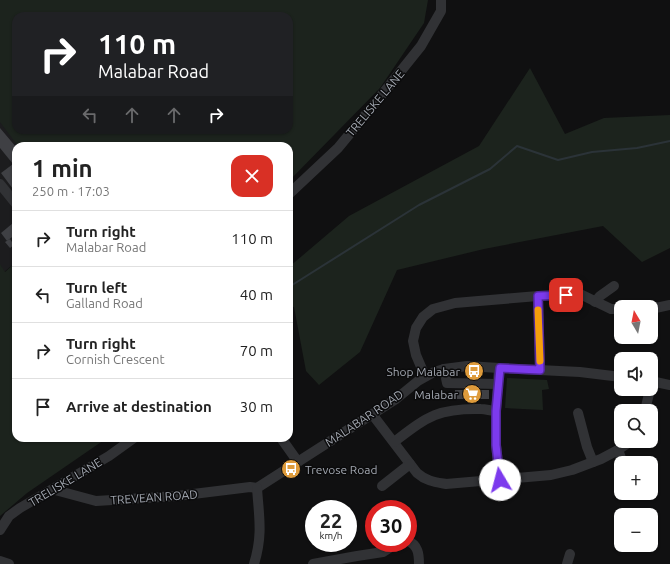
<!DOCTYPE html>
<html lang="en">
<head>
<meta charset="utf-8">
<style>
  body { margin:0; font-family:Ubuntu,sans-serif; background:#f2f2f2; color:#222; height:100vh; display:flex; flex-direction:column; font-size:15px; white-space:nowrap }
  * { box-sizing:border-box; margin:0 }
  p { font-size:13px; color:#767676 }
  .icon { flex:none; width:22px; height:22px; fill:none; stroke:currentColor; stroke-width:2; stroke-linecap:round; stroke-linejoin:round }
  .map { position:relative; flex:1; overflow:hidden }
  .sheet { position:absolute; left:12px; top:142px; width:281px; height:300px; display:flex; flex-direction:column; background:#fff; border-radius:12px; box-shadow:0 1px 3px #0004 }
  .sheet>* { flex:none }
  .hud { position:absolute; left:12px; top:12px; width:281px; height:122px; border-radius:12px; box-shadow:0 1px 3px #0004; background:#202124; color:#fff; overflow:hidden }
  .needle { width:26px; rotate:350deg }
  .controls { position:absolute; left:614px; top:300px; display:grid; gap:8px }
  .controls a { display:grid; place-items:center; width:44px; height:44px; border-radius:8px; background:#fff; box-shadow:0 1px 3px #0004; font-size:20px }
  .speed { position:absolute; left:305px; top:500px; display:flex; gap:8px; font-size:20px; font-weight:700; text-align:center }
  .speed>* { display:grid; place-content:center; width:52px; height:52px; border-radius:50%; background:#fff; box-shadow:0 1px 3px #0004; line-height:1 }
  .speed small { font-size:10px; font-weight:400 }
  .speed .limit { border:6px solid #d22; background:#fff; color:#111 }
  .pin { position:absolute; display:grid; place-items:center; width:34px; height:34px; color:#fff; margin:-17px; border-radius:8px; box-shadow:0 2px 6px #0006 }
  .me { position:absolute; width:44px; margin:-22px; rotate:352deg; stroke-linejoin:round; filter:drop-shadow(0 0 3px #0008) }
  .turn { display:flex; align-items:center; gap:14px; height:84px; padding:0 20px; font-size:18px }
  .turn .icon { width:52px; height:52px; stroke-width:2.5 }
  .turn b { display:block; font-size:28px; line-height:34px }
  .lanes { display:flex; align-items:center; height:38px; padding:0 20px; background:#0003; justify-content:center; gap:20px; direction:ltr }
  .lanes .off { opacity:.35 }
  .round { display:grid; place-items:center; flex:none; width:42px; height:42px; border-radius:12px; background:#f2f2f2 }
  .overview { display:flex; align-items:center; justify-content:space-between; height:68px; padding:0 20px }
  h1 { font-size:24px; font-weight:700; line-height:30px }
  ul { padding:0; list-style:none }
  li { display:flex; align-items:center; gap:12px; height:56px; padding:0 20px; border-top:1px solid #e0e0e0 }
  li div { flex:1 }
  li b { display:block; font-size:15px }
  li em { font-style:normal }
  .map>svg:first-child { display:block }
  .built { fill:#1c1c1e }
  .green { fill:#1c231d; fill-rule:evenodd }
  .lines { fill:none; stroke-linecap:round; stroke-linejoin:round }
  .stream { stroke:#2b3338; stroke-width:2 }
  .building { fill:#3f4044 }
  .minor { stroke:#313235; stroke-width:10 }
  .route-casing { stroke:#51269a; stroke-width:10 }
  .route { stroke:#7c3aed; stroke-width:7 }
  .slow { stroke:#f59e0b; stroke-width:7 }
  .labels { text-anchor:middle; dominant-baseline:central; stroke-width:3; stroke-linejoin:round; paint-order:stroke }
  .street-label { font-size:12px; fill:#a2a7b0; stroke:#0b0b0c }
  .poi-label { font-size:12px; fill:#a2a7b0; stroke:#0b0b0c; text-anchor:end }
</style>
</head>
<body>
<div class="map">
<svg width="670" height="564" viewBox="0 0 670 564">
  <rect width="100%" height="100%" fill="#101011"/>
  <path class="built" d="M0 27 16 130 64 146H16V262L4 272 0 265Z"/>
  <g class="green">
    <path d="M0 0H428L424 23 380 88 289 181V146H18L0 122ZM16 16H289V130H16Z"/>
    <path d="M530 68 565 134 604 118 670 115V248L642 262 603 226 484 249 397 270 360 352 319 385 306 371 294 307 289 306V267L349 216 479 146Z"/>
    <path d="M16 262V438H107L27 493 0 516V264L5 272Z"/>
    <path d="M507 378 547 380 549 389 542 390 543 410 505 408Z"/>
  </g>
  <g class="lines">
    <path class="stream" d="M289 287 419 205 490 169 517 146 558 160 592 152 637 148 670 141"/>
  </g>
  <g class="building">
    <path d="M0 128 16 147V193L1 173 13 164 0 148Z"/>
    <path d="M13 223 16 226V234L7 241 1 233Z"/>
    <path d="M10 239 14 245 10 248 5 242Z"/>
    <rect x="455" y="390" width="34" height="9"/>
  </g>
  <g class="lines">
    <g class="minor">
      <path d="M0 184 16 204"/>
      <path d="M289 194 338 148 376 102 421 46 441 11V0"/>
      <path d="M538 296 540 370"/>
      <path d="M595 302 600 296 614 286"/>
      <path d="M651 309 670 305"/>
      <path d="M499 368 496 411V445L500 480"/>
      <path d="M444 369 447 383 498 384"/>
      <path d="M425 376 416 355 413 341 416 328 423 317 433 309 455 303 538 296 580 294 611 309H621"/>
      <path d="M651 381 670 385"/>
      <path d="M645 411 650 389"/>
      <path d="M578 413 587 447 593 462"/>
      <path d="M372 414 417 473C426 481 435 482 446 484L551 475 572 470 601 459 618 450 631 441"/>
      <path d="M281 438 298 462"/>
      <path d="M394 442C427 417 437 408 481 409 486 409 491 411 496 411"/>
      <path d="M618 450 623 463"/>
      <path d="M382 486 410 464"/>
      <path d="M257 488 396 399 418 381 434 372 444 369 467 366 499 368 580 372 621 377"/>
      <path d="M54 489 55 490 96 501 177 496 250 487 257 488"/>
      <path d="M0 530 9 516 20 508 109 456 134 438"/>
      <path d="M408 541C418 545 419 554 419 564"/>
      <path d="M0 561 9 564"/>
      <path d="M254 564C263 535 259 517 257 488"/>
      <path d="M313 564 357 556 383 552 397 543"/>
      <path d="M567 564 570 554"/>
    </g>
  </g>
  <g class="lines">
    <defs>
      <path id="route" d="M500 480 496 445V411L500 368 540 370 538 296 566 295"/>
    </defs>
    <use href="#route" class="route-casing"/>
    <use href="#route" class="route"/>
    <path class="slow" d="M538 310 540 361"/>
  </g>
  <defs>
    <symbol id="bus-disc" viewBox="-11 -11 22 22"><circle r="9.5" fill="#de9b3b" stroke="#0b0b0c"/><path d="M-5-6H5V4H4V6H2V4H-2V6H-4V4H-5ZM-3.5-4V0h7V-4ZM-3.5 1.2v1.5H-2V1.2ZM2 1.2v1.5H3.5V1.2Z" fill="#fff"/></symbol>
    <symbol id="supermarket-disc" viewBox="-11 -11 22 22"><circle r="9.5" fill="#de9b3b" stroke="#0b0b0c"/><path d="M-6-5.5h2.5l.6 2H6L4.5 2H-2.5L-4.4-4H-6ZM-1.5 3.2a1.3 1.3 0 1 0 .1 0ZM3 3.2a1.3 1.3 0 1 0 .1 0Z" fill="#fff"/></symbol>
  </defs>
  <g fill-rule="evenodd">
    <use href="#bus-disc" x="463" y="360" width="22" height="22"/>
    <use href="#supermarket-disc" x="461" y="383" width="22" height="22"/>
    <use href="#bus-disc" x="280" y="458" width="22" height="22"/>
  </g>
  <g class="labels">
    <g class="street-label">
      <text transform="translate(375 103) rotate(-50)">TRELISKE LANE</text>
      <text transform="translate(364 418) rotate(-34)">MALABAR ROAD</text>
      <text transform="translate(65 482) rotate(-31)">TRELISKE LANE</text>
      <text transform="translate(154 497) rotate(-4)">TREVEAN ROAD</text>
    </g>
    <g class="poi-label">
      <text x="460" y="371">Shop Malabar</text>
      <text x="458" y="394">Malabar</text>
      <text x="305" y="469" text-anchor="start">Trevose Road</text>
    </g>
  </g>
</svg>
<div class="controls">
<a><svg class="needle" viewBox="-14 -14 28 28"><path d="M0-13l5 13h-10z" fill="#e53935"/><path d="M0 13l5-13h-10z" fill="#767676"/></svg></a>
<a><svg class="icon" aria-label="sound" viewBox="0 0 24 24"><path d="M4 9h4l5-4v14l-5-4H4zM17 9q2 3 0 6"/></svg></a>
<a><svg class="icon" aria-label="search" viewBox="0 0 24 24"><circle cx="10" cy="10" r="6"/><path d="M15 15l6 6"/></svg></a>
<a>+</a>
<a>−</a>
</div>
<div class="speed"><div>22<small>km/h</small></div><div class="limit">30</div></div>
<div class="pin" style="left:566px;top:295px;background:#d93025"><svg class="icon" aria-label="arrive" viewBox="0 0 24 24"><path d="M6 21V4h12l-3 4 3 4H6"/></svg></div>
<svg class="me" style="left:500px;top:480px" viewBox="-20 -20 40 40"><circle r="19" fill="#fff"/><path d="M0-13L10 11 0 6-10 11z" fill="#7c3aed"/></svg>
<div class="hud">
<div class="turn"><svg class="icon" aria-label="right" viewBox="0 0 24 24"><path d="M7 20v-9h11M14 6l5 5-5 5"/></svg><div><b>110 m</b>Malabar Road</div></div>
<div class="lanes"><svg class="icon off" aria-label="left" viewBox="0 0 24 24"><path d="M17 20v-9H6M10 6l-5 5 5 5"/></svg><svg class="icon off" aria-label="ahead" viewBox="0 0 24 24"><path d="M12 20V5M6 11l6-6 6 6"/></svg><svg class="icon off" aria-label="ahead" viewBox="0 0 24 24"><path d="M12 20V5M6 11l6-6 6 6"/></svg><svg class="icon" aria-label="right" viewBox="0 0 24 24"><path d="M7 20v-9h11M14 6l5 5-5 5"/></svg></div>
</div>
<section class="sheet">
<div class="overview"><div><h1>1 min</h1><p>250 m · 17:03</p></div><a class="round" style="background:#d93025;color:#fff"><svg class="icon" aria-label="close" viewBox="0 0 24 24"><path d="M6 6l12 12M18 6L6 18"/></svg></a></div>
<ul>
<li><svg class="icon" aria-label="right" viewBox="0 0 24 24"><path d="M7 20v-9h11M14 6l5 5-5 5"/></svg><div><b>Turn right</b><p>Malabar Road</p></div><em>110 m</em></li>
<li><svg class="icon" aria-label="left" viewBox="0 0 24 24"><path d="M17 20v-9H6M10 6l-5 5 5 5"/></svg><div><b>Turn left</b><p>Galland Road</p></div><em>40 m</em></li>
<li><svg class="icon" aria-label="right" viewBox="0 0 24 24"><path d="M7 20v-9h11M14 6l5 5-5 5"/></svg><div><b>Turn right</b><p>Cornish Crescent</p></div><em>70 m</em></li>
<li><svg class="icon" aria-label="arrive" viewBox="0 0 24 24"><path d="M6 21V4h12l-3 4 3 4H6"/></svg><div><b>Arrive at destination</b></div><em>30 m</em></li>
</ul>
</section>
</div>
</body>
</html>
